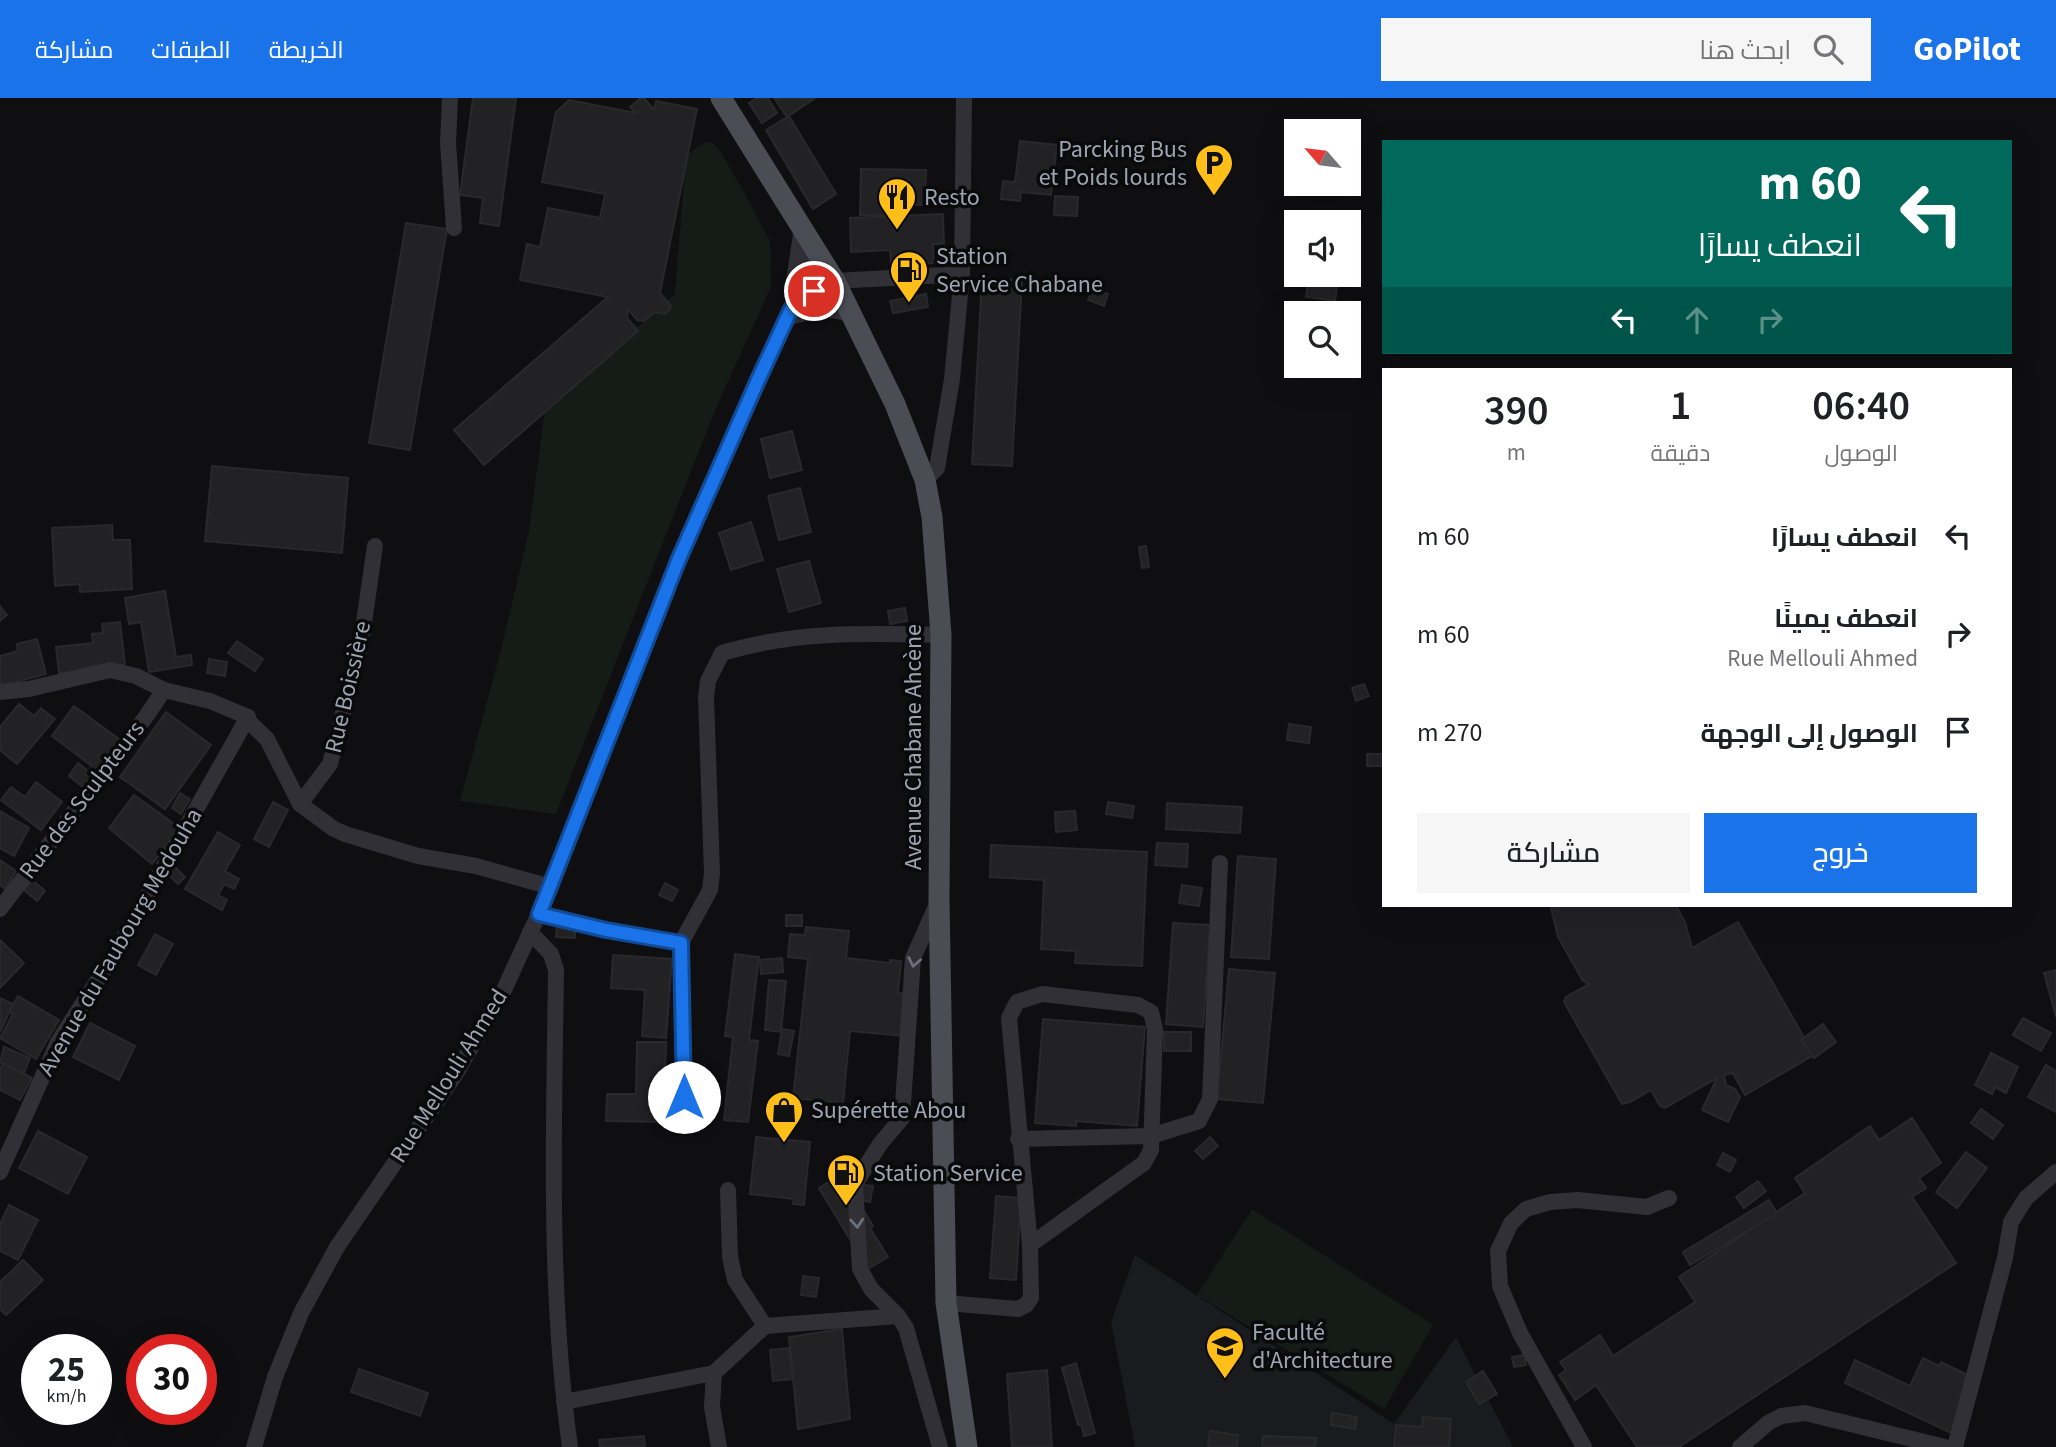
<!DOCTYPE html>
<html lang="ar">
<head>
<meta charset="utf-8">
<style>
  body { margin:0; font-family:"Source Sans 3",Cairo,sans-serif; background:#f6f6f6; color:#202124; direction:rtl; height:100vh; display:flex; flex-direction:column; font-size:26px; white-space:nowrap }
  * { box-sizing:border-box; margin:0 }
  p { font-size:23px; color:#757577 }
  .icon { flex:none; width:38px; height:38px; fill:none; stroke:currentColor; stroke-width:2; stroke-linecap:round; stroke-linejoin:round }
  .map { position:relative; flex:1; overflow:hidden; direction:ltr }
  .details { position:absolute; left:1382px; top:270px; width:630px; height:539px; display:flex; flex-direction:column; background:#fff; border-radius:0px; box-shadow:0 7px 28px #0002; direction:rtl }
  .details>* { flex:none }
  .guide { position:absolute; left:1382px; top:42px; width:630px; height:214px; border-radius:0px; box-shadow:0 7px 28px #0002; direction:rtl; background:#00695c; color:#fff; overflow:hidden }
  .needle { width:46px; rotate:298deg }
  .buttons { position:absolute; left:1284px; top:21px; display:grid; gap:14px }
  .buttons a { display:grid; place-items:center; width:77px; height:77px; border-radius:0px; background:#fff; box-shadow:0 7px 28px #0002; font-size:35px }
  .speed { position:absolute; left:21px; top:1236px; display:flex; gap:14px; font-size:35px; font-weight:700; text-align:center }
  .speed>* { display:grid; place-content:center; width:91px; height:91px; border-radius:50%; background:#fff; box-shadow:0 7px 28px #0002; line-height:1 }
  .speed small { font-size:18px; font-weight:400 }
  .speed .limit { border:10px solid #d22; background:#fff; color:#111 }
  .pin { position:absolute; display:grid; place-items:center; width:60px; height:60px; color:#fff; margin:-30px; border:4px solid #fff; border-radius:50%; box-shadow:0 2px 7px #0007 }
  .me { position:absolute; width:77px; margin:-38px; rotate:0deg; stroke-linejoin:round; filter:drop-shadow(0 0 5px #0008) }
  .turn { display:flex; align-items:center; gap:24px; height:147px; padding:0 35px; font-size:32px }
  .turn .icon { width:91px; height:91px; stroke-width:2.5 }
  .turn b { display:block; font-size:49px; line-height:60px }
  .lanes { display:flex; align-items:center; height:66px; padding:0 35px; background:#0003; justify-content:center; gap:35px; direction:ltr }
  .lanes .off { opacity:.35 }
  .eta { display:flex; justify-content:space-evenly; align-items:center; height:119px; text-align:center }
  .eta b { font-size:42px; font-weight:600; line-height:49px }
  .button { display:flex; gap:14px; margin-top:auto; padding:14px 35px }
  .button a { flex:1; height:80px; border-radius:0px; background:#1a73e8; color:#fff; font-size:28px; font-weight:600; line-height:80px; text-align:center }
  .button a+a { background:#f6f6f6; color:#202124 }
  ul { padding:0; list-style:none }
  li { display:flex; align-items:center; gap:21px; height:98px; padding:0 35px }
  li div { flex:1 }
  li b { display:block; font-size:26px }
  li em { font-style:normal }
  header { display:flex; align-items:center; gap:42px; box-sizing:border-box; height:98px; padding:0 35px; background:#1a73e8; color:#fff }
  header strong { font-size:33px }
  nav { display:flex; gap:38px; margin-inline-start:auto; font-size:24px }
  .search { width:490px; height:63px; background:#f6f6f6; display:flex; align-items:center; gap:18px; box-sizing:border-box; padding:0 24px; border-radius:0px; color:#757577; font-size:26px }
  .map>svg:first-child { display:block }
  .built { fill:#1a1b1e }
  .green { fill:#151b16 }
  .building { fill:#222225; stroke:#29292d; stroke-width:2 }
  .lines { fill:none; stroke-linecap:round; stroke-linejoin:round }
  .minor { stroke:#303036; stroke-width:16 }
  .major { stroke:#4b4d55; stroke-width:21 }
  .oneway { stroke:#6c707b }
  .route-casing { stroke:#114b97; stroke-width:18 }
  .route { stroke:#1a73e8; stroke-width:12 }
  .labels { text-anchor:middle; dominant-baseline:central; stroke-width:7; stroke-linejoin:round; paint-order:stroke }
  .poi-label { font-size:24px; fill:#9ea4b3; stroke:#0a0a0b; text-anchor:start }
  .street-label { font-size:24px; fill:#9ea4b3; stroke:#0a0a0b }
</style>
</head>
<body>
<header>
<strong>GoPilot</strong>
<div class="search"><svg class="icon" aria-label="search" viewBox="0 0 24 24"><circle cx="10" cy="10" r="6"/><path d="M15 15l6 6"/></svg>ابحث هنا</div>
<nav><a>الخريطة</a><a>الطبقات</a><a>مشاركة</a></nav>
</header>
<div class="map">
<svg width="2056" height="1349" viewBox="0 0 2056 1349">
  <rect width="100%" height="100%" fill="#0f0f11"/>
  <path class="built" d="M1135 1157 1394 1326 1456 1239 1513 1349H1135L1111 1224Z"/>
  <g class="green">
    <path d="M710 43 718 50 744 94 770 143 771 189 716 310 556 716 460 703 502 548 529 433 545 311 675 196 686 58 698 48Z"/>
    <path d="M1252 1111 1433 1227 1384 1311 1197 1197Z"/>
  </g>
  <g class="building">
    <path d="M473 0H516L499 128 480 125 483 100 460 97Z"/>
    <path d="M641 0H644L654 12 656 3 697 11 660 195 671 208 670 211 665 216 655 214 644 223 637 222 628 211 627 220 638 233 484 367 454 332 608 199 520 182 527 146 540 149 548 110 600 120 605 96 542 84 556 14 569 2 636 15 630 9Z"/>
    <path d="M757 0H768L777 15 762 25 749 5Z"/>
    <path d="M774 0H815L787 19Z"/>
    <path d="M789 18 836 96 813 111 766 32Z"/>
    <path d="M1020 43 1057 47 1051 97 1021 94 1020 103 1001 101 1003 83 1015 84Z"/>
    <path d="M861 71 926 72 925 107 895 106V117H860Z"/>
    <path d="M1055 98 1078 99 1077 118 1054 117Z"/>
    <path d="M943 116 944 146H933L934 165 891 167 890 152 851 154 850 120Z"/>
    <path d="M406 125 447 131 410 352 369 345Z"/>
    <path d="M1309 178 1338 182 1335 203 1306 199Z"/>
    <path d="M982 180 1022 182 1012 368 972 366Z"/>
    <path d="M1092 191 1108 196 1104 208 1088 202Z"/>
    <path d="M926 196 928 209 893 215 890 203Z"/>
    <path d="M792 333 802 372 770 380 761 341Z"/>
    <path d="M212 368 348 380 342 455 205 443Z"/>
    <path d="M800 390 811 434 779 442 768 398Z"/>
    <path d="M751 424 763 462 731 472 719 435Z"/>
    <path d="M112 427 113 442H130L132 491 80 494V486L55 488 52 430Z"/>
    <path d="M1146 448 1149 469 1142 470 1139 449Z"/>
    <path d="M809 463 821 505 789 514 777 471Z"/>
    <path d="M165 493 176 559 191 557 192 567 149 574 141 524 129 526 125 500Z"/>
    <path d="M0 508 7 517 0 523Z"/>
    <path d="M905 510 907 523 890 526 888 513Z"/>
    <path d="M120 524 125 567 59 575 56 549 93 545 92 536 103 535 102 526Z"/>
    <path d="M37 541 46 576 0 588V558L18 553 17 546Z"/>
    <path d="M237 543 263 561 255 573 228 555Z"/>
    <path d="M209 561 227 564 225 578 207 575Z"/>
    <path d="M1364 586 1369 598 1356 603 1352 590Z"/>
    <path d="M19 606 34 618 41 610 55 621 17 666 0 652V629Z"/>
    <path d="M74 608 119 641 83 689 69 678 78 665 88 673 92 668 52 638Z"/>
    <path d="M166 614 211 647 165 711 120 679Z"/>
    <path d="M1289 626 1311 629 1309 645 1287 642Z"/>
    <rect x="1367" y="656" width="17" height="12"/>
    <path d="M36 684 62 704 41 732 1 702 11 689 25 699Z"/>
    <path d="M180 695 190 701 181 716 172 710Z"/>
    <path d="M134 697 180 730 152 766 109 730Z"/>
    <path d="M273 704 288 712 269 749 254 741Z"/>
    <path d="M1108 704 1134 708 1132 720 1106 716Z"/>
    <path d="M1167 705 1242 709 1240 735 1166 731Z"/>
    <path d="M0 713 29 730 14 758 0 750Z"/>
    <path d="M1075 713 1077 732 1056 734 1055 714Z"/>
    <path d="M218 734 240 747 225 773 239 781 234 791 224 786 218 797 227 802 222 812 185 791Z"/>
    <path d="M1157 745 1188 746 1187 769 1155 767Z"/>
    <path d="M991 747 1147 754 1142 868 1075 865 1076 853 1041 851 1044 782 990 779Z"/>
    <path d="M1238 758 1276 761 1269 861 1231 859Z"/>
    <path d="M0 762 16 773 5 791 0 787Z"/>
    <path d="M175 769 185 779 178 786 168 776Z"/>
    <path d="M32 782 45 793 37 803 24 792Z"/>
    <path d="M665 785 678 792 672 803 659 797Z"/>
    <path d="M1182 787 1202 790 1199 808 1179 805Z"/>
    <path d="M1676 807 1685 824 1692 850 1738 824 1814 957 1745 997 1733 975 1724 977 1726 987 1735 991 1740 999 1728 1024 1702 1012 1717 980 1665 1010 1660 1008 1651 992 1630 1004 1622 1006 1564 904 1566 899 1589 886 1583 883 1558 839 1551 810 1561 807Z"/>
    <rect x="786" y="817" width="16" height="11"/>
    <path d="M1173 825 1210 827 1203 929 1166 926Z"/>
    <path d="M557 827 575 828V840L556 839Z"/>
    <path d="M806 829 849 833 846 860 890 865V862L901 863 898 895 908 896 904 938 850 933 843 1005 793 1000 808 861 788 859 790 836 805 837Z"/>
    <path d="M155 836 173 846 156 877 138 867Z"/>
    <path d="M0 842 24 865 0 890Z"/>
    <path d="M735 856 759 859 749 942 758 943 748 1024 724 1022 733 939 725 938Z"/>
    <path d="M613 857 672 861 666 940 642 938 645 892 611 890Z"/>
    <path d="M782 860 783 874 761 876 760 862Z"/>
    <path d="M1229 871 1275 875 1263 1005 1217 1001Z"/>
    <path d="M2056 872V919L2044 875Z"/>
    <path d="M769 882 786 883 781 934 765 932Z"/>
    <path d="M18 898 59 922 36 961 0 940 13 916 9 914Z"/>
    <path d="M0 900 13 906 0 934Z"/>
    <path d="M2023 920 2051 935 2041 953 2013 937Z"/>
    <path d="M1043 921 1145 929 1137 1028 1076 1023V1028L1035 1025Z"/>
    <path d="M90 925 135 948 119 982 73 959Z"/>
    <path d="M1823 926 1836 944 1814 960 1801 942Z"/>
    <path d="M782 931 794 933 789 958 778 956Z"/>
    <rect x="1164" y="934" width="27" height="19"/>
    <path d="M637 944H666L664 1024 606 1023 607 996H636Z"/>
    <path d="M4 949 30 960 24 975 0 965Z"/>
    <path d="M1991 955 2018 969 2006 995 1995 989 1992 996 1975 987Z"/>
    <path d="M3 965 32 980 20 1002 0 992V971Z"/>
    <path d="M2046 967 2056 973V1014L2028 999Z"/>
    <path d="M1981 1011 2003 1027 1993 1041 1971 1025Z"/>
    <path d="M1912 1020 1941 1065 1919 1080 1926 1090 1912 1099 1956 1165 1679 1349H1637L1596 1287 1575 1302 1559 1277 1566 1272 1560 1264 1600 1237 1613 1258 1695 1204 1679 1179 1805 1095 1795 1080 1870 1028 1879 1042Z"/>
    <path d="M38 1033 87 1059 68 1096 19 1070Z"/>
    <path d="M756 1039 810 1044 804 1107 793 1106 794 1101 750 1096Z"/>
    <path d="M1210 1039 1218 1048 1203 1061 1195 1053Z"/>
    <path d="M1966 1054 1987 1070 1957 1110 1936 1094Z"/>
    <path d="M1723 1055 1736 1062 1730 1074 1717 1067Z"/>
    <path d="M842 1076 873 1128 870 1130 888 1159 868 1171 819 1090Z"/>
    <path d="M1758 1083 1766 1093 1744 1110 1736 1099Z"/>
    <path d="M859 1086 873 1088 870 1104 856 1101Z"/>
    <path d="M996 1098 1021 1100 1016 1182 990 1180Z"/>
    <path d="M1769 1102 1777 1115 1690 1167 1683 1154Z"/>
    <path d="M9 1107 38 1122 18 1162 0 1153V1126Z"/>
    <path d="M23 1162 43 1182 6 1217 0 1211V1184Z"/>
    <path d="M803 1178 819 1180 816 1199 801 1197Z"/>
    <path d="M842 1231 850 1321 798 1331 789 1239Z"/>
    <path d="M789 1250 793 1281 773 1283 770 1252Z"/>
    <path d="M1524 1257 1526 1267 1514 1269 1512 1259Z"/>
    <path d="M1923 1260 1939 1268 1941 1264 1976 1281 1951 1335 1845 1285 1855 1262 1910 1288Z"/>
    <path d="M1076 1265 1095 1335 1084 1338 1081 1326 1078 1327 1062 1270Z"/>
    <path d="M359 1271 428 1295 420 1318 351 1294Z"/>
    <path d="M1047 1272 1052 1349H1012L1007 1276Z"/>
    <path d="M1483 1273 1497 1296 1479 1306 1466 1284Z"/>
    <path d="M1332 1315 1357 1319 1355 1331 1331 1327Z"/>
    <path d="M1423 1319 1451 1321 1449 1349H1394L1396 1327 1422 1329Z"/>
    <path d="M1210 1333 1238 1337 1237 1349H1208Z"/>
    <path d="M644 1338 645 1349H600L599 1342Z"/>
    <path d="M1263 1338 1316 1340 1315 1349H1262Z"/>
  </g>
  <g class="lines">
    <g class="minor">
      <path d="M450 0 448 45 454 130"/>
      <path d="M793 190 802 130"/>
      <path d="M791 211 827 185 835 183 962 176"/>
      <path d="M788 219C814 213 826 208 852 217"/>
      <path d="M925 382 937 370 952 281 962 176 964 0"/>
      <path d="M375 448 361 545 330 666 300 706 334 731 345 736 418 758 476 768 551 789"/>
      <path d="M0 594 29 591 110 572 136 578 164 592 210 603 248 619 247 622 267 641 300 706"/>
      <path d="M938 804 913 860 902 1020 880 1046 855 1086 860 1171 871 1191 898 1218 906 1230 940 1349"/>
      <path d="M0 811 145 620 164 592"/>
      <path d="M539 815 606 832 681 845 710 792 712 775 706 599 708 583 722 555C794 533 866 535 941 537"/>
      <path d="M530 834 551 856 556 872C554 1031 548 1191 570 1349"/>
      <path d="M681 845 684 999"/>
      <path d="M1042 896 1138 907 1151 914 1155 931 1151 1052 1144 1065 1030 1147 1009 920 1017 904Z"/>
      <path d="M1018 1041 1151 1038 1199 1023 1210 1001 1220 765"/>
      <path d="M0 1074 58 944 114 857 248 619"/>
      <path d="M728 1092 730 1159 735 1182 765 1228"/>
      <path d="M946 1205 1018 1211 1026 1207 1031 1200 1030 1147"/>
      <path d="M564 1304 714 1275"/>
      <path d="M254 1349 275 1279 301 1215 337 1149 455 977 504 892 551 789 678 463 791 211 815 149"/>
      <path d="M719 1349 712 1309 714 1275 765 1228 898 1218"/>
      <path d="M1584 1349 1520 1235 1500 1188 1498 1153 1511 1125 1526 1111 1550 1104 1577 1102 1647 1109 1669 1100"/>
      <path d="M1740 1349 1768 1325 1781 1318 1805 1315 1945 1349"/>
      <path d="M1955 1349 2005 1160 2011 1124 2026 1100 2056 1074"/>
    </g>
    <path class="major" d="M721 0 835 183 895 306 925 382 932 419 941 537 939 801 946 1205 967 1349"/>
  </g>
  <defs><path id="oneway-chevron" d="M-2-3.5L2.5 0L-2 3.5" fill="none" stroke-width="1.6" stroke-linecap="round" stroke-linejoin="round" transform="scale(1.75)"/></defs>
  <g class="oneway">
    <use href="#oneway-chevron" transform="translate(914 864) rotate(101)"/>
    <use href="#oneway-chevron" transform="translate(857 1125) rotate(86)"/>
  </g>
  <g class="lines">
    <defs>
      <path id="route" d="M684 999 681 845 606 832 539 816 678 463 758 282 791 211 814 193"/>
    </defs>
    <use href="#route" class="route-casing"/>
    <use href="#route" class="route"/>
  </g>
  <defs>
    <symbol id="parking-pin" viewBox="-11 -11 22 30"><path d="M0 17L-7.5 6A9.5 9.5 0 1 1 7.5 6Z" fill="#ffbe18" stroke="#0a0a0b"/><path d="M-3.5-5.5H1a3.5 3.5 0 0 1 0 7H-1V5.5H-3.5ZM-1-3.4V-.6H.8a1.4 1.4 0 0 0 0-2.8Z" fill="#111"/></symbol>
    <symbol id="restaurant-pin" viewBox="-11 -11 22 30"><path d="M0 17L-7.5 6A9.5 9.5 0 1 1 7.5 6Z" fill="#ffbe18" stroke="#0a0a0b"/><path d="M-5-6h1v4h1v-4h1v4h1v-4h1v5L-1.5 .5V6h-2V.5L-5-1ZM5-6V6H3V1.5H1.5Q1.5-4 5-6Z" fill="#111"/></symbol>
    <symbol id="fuel-pin" viewBox="-11 -11 22 30"><path d="M0 17L-7.5 6A9.5 9.5 0 1 1 7.5 6Z" fill="#ffbe18" stroke="#0a0a0b"/><path d="M-5.5-6h7V0h2V4h1.3V-2.5L3-4.5l.8-.8L6-3V5H2.5V1h-1V6h-7ZM-4.2-4.7v3.2H.2V-4.7Z" fill="#111"/></symbol>
    <symbol id="shop-pin" viewBox="-11 -11 22 30"><path d="M0 17L-7.5 6A9.5 9.5 0 1 1 7.5 6Z" fill="#ffbe18" stroke="#0a0a0b"/><path d="M-5-2.5h2.3a2.7 3.5 0 0 1 5.4 0H5L5.5 6h-11ZM-1.5-2.5h3a1.5 2.3 0 0 0-3 0Z" fill="#111"/></symbol>
    <symbol id="university-pin" viewBox="-11 -11 22 30"><path d="M0 17L-7.5 6A9.5 9.5 0 1 1 7.5 6Z" fill="#ffbe18" stroke="#0a0a0b"/><path d="M0-5L7-2L0 1L-7-2ZM-4 1L0 2.5L4 1V4Q0 6-4 4Z" fill="#111"/></symbol>
  </defs>
  <g fill-rule="evenodd">
    <use href="#parking-pin" x="1192" y="43" width="44" height="60"/>
    <use href="#restaurant-pin" x="875" y="77" width="44" height="60"/>
    <use href="#fuel-pin" x="887" y="150" width="44" height="60"/>
    <use href="#shop-pin" x="762" y="990" width="44" height="60"/>
    <use href="#fuel-pin" x="824" y="1053" width="44" height="60"/>
    <use href="#university-pin" x="1203" y="1226" width="44" height="60"/>
  </g>
  <g class="labels">
    <g class="poi-label">
      <text x="1187" y="51" text-anchor="end">Parcking Bus<tspan x="1187" dy="28">et Poids lourds</tspan></text>
      <text x="924" y="99">Resto</text>
      <text x="936" y="158">Station<tspan x="936" dy="28">Service Chabane</tspan></text>
      <text x="811" y="1012">Supérette Abou</text>
      <text x="873" y="1075">Station Service</text>
      <text x="1252" y="1234">Faculté<tspan x="1252" dy="28">d'Architecture</tspan></text>
    </g>
    <g class="street-label">
      <text transform="translate(348 589) rotate(-77)">Rue Boissière</text>
      <text transform="translate(913 649) rotate(-90)">Avenue Chabane Ahcène</text>
      <text transform="translate(82 702) rotate(-53)">Rue des Sculpteurs</text>
      <text transform="translate(120 844) rotate(-60)">Avenue du Faubourg Medouha</text>
      <text transform="translate(449 978) rotate(-58)">Rue Mellouli Ahmed</text>
    </g>
  </g>
</svg>
<div class="buttons">
<a><svg class="needle" viewBox="-14 -14 28 28"><path d="M0-13l5 13h-10z" fill="#e53935"/><path d="M0 13l5-13h-10z" fill="#757577"/></svg></a>
<a><svg class="icon" aria-label="sound" viewBox="0 0 24 24"><path d="M4 9h4l5-4v14l-5-4H4zM17 9q2 3 0 6"/></svg></a>
<a><svg class="icon" aria-label="search" viewBox="0 0 24 24"><circle cx="10" cy="10" r="6"/><path d="M15 15l6 6"/></svg></a>
</div>
<div class="speed"><div>25<small>km/h</small></div><div class="limit">30</div></div>
<div class="pin" style="left:814px;top:193px;background:#d93025"><svg class="icon" aria-label="arrive" viewBox="0 0 24 24"><path d="M6 21V4h12l-3 4 3 4H6"/></svg></div>
<svg class="me" style="left:684px;top:999px" viewBox="-20 -20 40 40"><circle r="19" fill="#fff"/><path d="M0-13L10 11 0 6-10 11z" fill="#1a73e8"/></svg>
<div class="guide">
<div class="turn"><svg class="icon" aria-label="left" viewBox="0 0 24 24"><path d="M17 20v-9H6M10 6l-5 5 5 5"/></svg><div><b>60 m</b>انعطف يسارًا</div></div>
<div class="lanes"><svg class="icon" aria-label="left" viewBox="0 0 24 24"><path d="M17 20v-9H6M10 6l-5 5 5 5"/></svg><svg class="icon off" aria-label="ahead" viewBox="0 0 24 24"><path d="M12 20V5M6 11l6-6 6 6"/></svg><svg class="icon off" aria-label="right" viewBox="0 0 24 24"><path d="M7 20v-9h11M14 6l5 5-5 5"/></svg></div>
</div>
<section class="details">
<div class="eta">
<div><b>06:40</b><p>الوصول</p></div>
<div><b>1</b><p>دقيقة</p></div>
<div><b>390</b><p>m</p></div>
</div>
<ul>
<li><svg class="icon" aria-label="left" viewBox="0 0 24 24"><path d="M17 20v-9H6M10 6l-5 5 5 5"/></svg><div><b>انعطف يسارًا</b></div><em>60 m</em></li>
<li><svg class="icon" aria-label="right" viewBox="0 0 24 24"><path d="M7 20v-9h11M14 6l5 5-5 5"/></svg><div><b>انعطف يمينًا</b><p>Rue Mellouli Ahmed</p></div><em>60 m</em></li>
<li><svg class="icon" aria-label="arrive" viewBox="0 0 24 24"><path d="M6 21V4h12l-3 4 3 4H6"/></svg><div><b>الوصول إلى الوجهة</b></div><em>270 m</em></li>
</ul>
<div class="button"><a>خروج</a><a>مشاركة</a></div>
</section>
</div>
</body>
</html>
